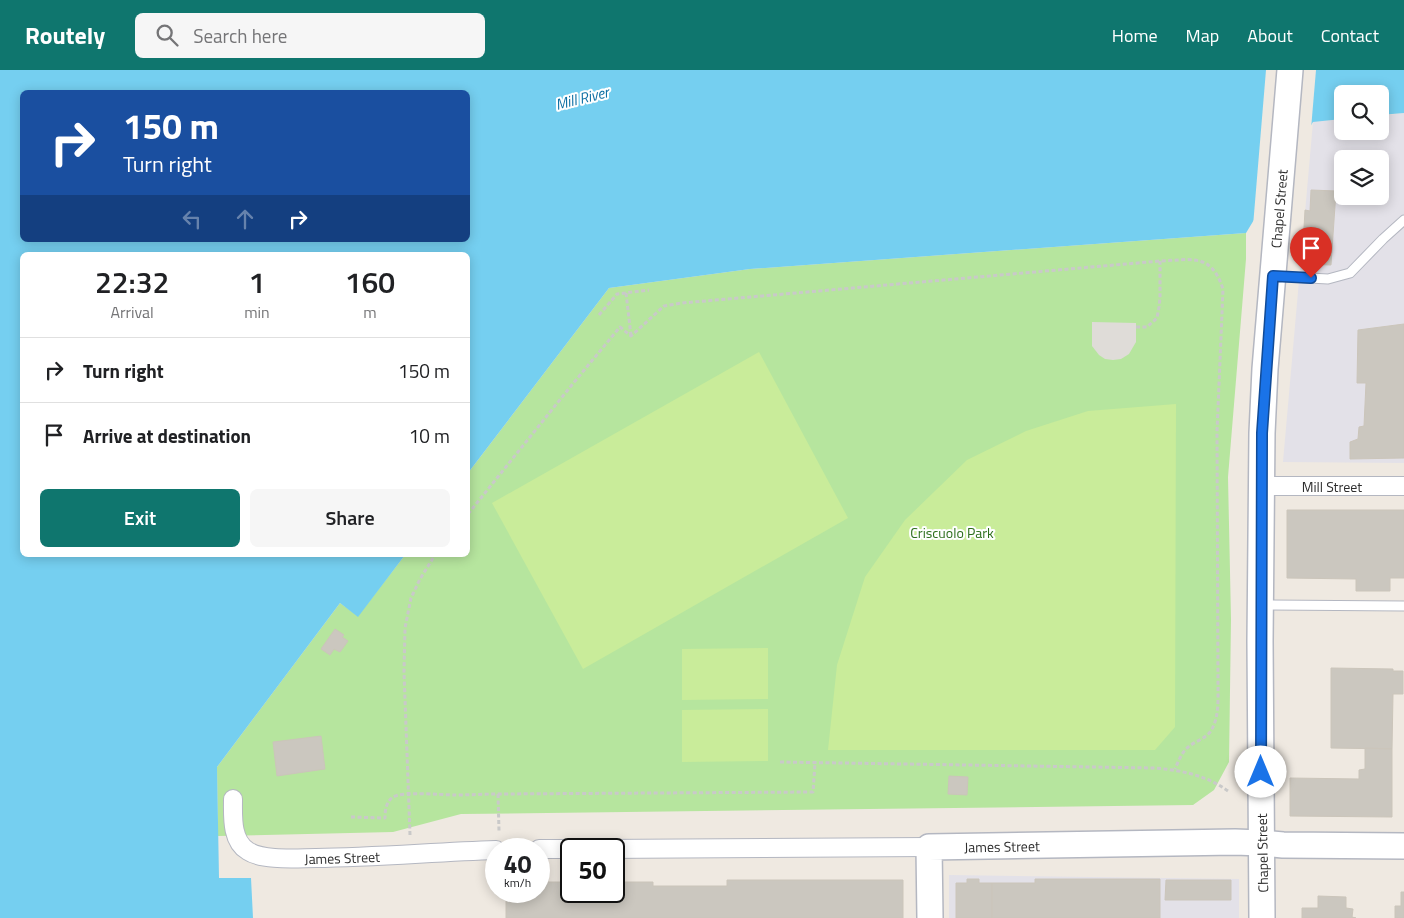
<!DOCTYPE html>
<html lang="en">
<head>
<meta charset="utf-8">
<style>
  body { margin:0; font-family:"Titillium Web",sans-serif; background:#f6f6f6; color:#202124; height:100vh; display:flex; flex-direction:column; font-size:19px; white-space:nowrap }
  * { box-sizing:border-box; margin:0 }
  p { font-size:16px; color:#757577 }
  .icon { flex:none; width:28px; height:28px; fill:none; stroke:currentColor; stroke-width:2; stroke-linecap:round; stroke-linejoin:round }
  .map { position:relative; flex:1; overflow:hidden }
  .panel { position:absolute; left:20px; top:182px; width:450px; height:305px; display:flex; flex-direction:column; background:#fff; border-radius:8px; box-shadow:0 2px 12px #0003 }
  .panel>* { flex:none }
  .banner { position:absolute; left:20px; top:20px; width:450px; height:152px; border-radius:8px; box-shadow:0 2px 12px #0003; background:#1a4fa0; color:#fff; overflow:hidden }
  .fabs { position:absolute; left:1334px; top:15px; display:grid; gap:10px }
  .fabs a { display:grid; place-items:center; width:55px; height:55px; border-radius:8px; background:#fff; box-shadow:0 2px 12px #0003; font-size:25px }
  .speed { position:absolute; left:485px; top:768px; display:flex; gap:10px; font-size:25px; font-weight:700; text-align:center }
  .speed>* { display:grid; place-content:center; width:65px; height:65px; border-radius:50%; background:#fff; box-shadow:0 2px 12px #0003; line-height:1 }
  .speed small { font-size:12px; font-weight:400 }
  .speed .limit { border:2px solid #111; border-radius:8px; background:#fff; color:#111 }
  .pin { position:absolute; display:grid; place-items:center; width:42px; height:42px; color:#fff; margin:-51px -21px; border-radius:50% 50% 50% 0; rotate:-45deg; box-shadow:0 0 5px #0007 }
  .pin .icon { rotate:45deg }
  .me { position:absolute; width:55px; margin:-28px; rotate:0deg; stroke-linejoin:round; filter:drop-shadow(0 0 4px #0008) }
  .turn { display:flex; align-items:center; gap:18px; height:105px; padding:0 20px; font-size:22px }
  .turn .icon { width:65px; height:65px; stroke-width:2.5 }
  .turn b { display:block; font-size:35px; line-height:42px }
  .lanes { display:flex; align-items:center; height:48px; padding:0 20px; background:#0003; justify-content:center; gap:25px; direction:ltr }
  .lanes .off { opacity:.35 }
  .eta { display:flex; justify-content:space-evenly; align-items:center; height:85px; text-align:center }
  .eta b { font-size:30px; font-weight:600; line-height:35px }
  .cta { display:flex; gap:10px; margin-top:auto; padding:10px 20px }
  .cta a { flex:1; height:58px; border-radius:8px; background:#0f766e; color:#fff; font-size:20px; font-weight:600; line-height:58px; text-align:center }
  .cta a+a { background:#f6f6f6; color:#202124 }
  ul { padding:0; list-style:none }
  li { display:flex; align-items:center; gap:15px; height:65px; padding:0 20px; border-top:1px solid #e0e0e0 }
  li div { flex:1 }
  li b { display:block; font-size:19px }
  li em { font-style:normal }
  header { display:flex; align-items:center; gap:30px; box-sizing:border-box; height:70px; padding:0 25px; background:#0f766e; color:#fff }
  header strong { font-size:24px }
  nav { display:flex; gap:28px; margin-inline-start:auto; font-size:18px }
  .search { width:350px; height:45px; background:#f6f6f6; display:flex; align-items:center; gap:12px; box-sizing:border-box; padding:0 18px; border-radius:8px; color:#757577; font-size:19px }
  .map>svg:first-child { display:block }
  .industrial { fill:#e3e1e8; fill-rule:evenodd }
  .green { fill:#b6e59e }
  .pitch { fill:#c9ec9a }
  .plaza { fill:#dfdcd8 }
  .water { fill:#75cff0; fill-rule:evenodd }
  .pier { fill:#efe9e1 }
  .building { fill:#cbc7bf; stroke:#cbc5ba }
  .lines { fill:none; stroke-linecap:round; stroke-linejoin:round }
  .lane-casing { stroke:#b4b7c1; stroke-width:11 }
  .street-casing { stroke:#b4b7c1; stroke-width:20 }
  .secondary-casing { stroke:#b4b7c1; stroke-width:28 }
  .path { stroke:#c9c9c9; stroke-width:3; stroke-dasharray:4 2.5; stroke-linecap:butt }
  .lane { stroke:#fff; stroke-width:9 }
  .street { stroke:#fff; stroke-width:18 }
  .secondary { stroke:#fff; stroke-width:25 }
  .route-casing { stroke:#114b97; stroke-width:12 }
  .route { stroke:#1a73e8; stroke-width:9 }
  .labels { text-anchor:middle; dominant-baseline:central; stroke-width:4; stroke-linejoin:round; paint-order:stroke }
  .street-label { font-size:14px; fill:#2e2e2e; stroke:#fff }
  .park-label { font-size:14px; fill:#2c6e1b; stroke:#fff }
  .water-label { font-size:15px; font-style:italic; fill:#0d6fa3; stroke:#fff }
</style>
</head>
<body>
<header>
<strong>Routely</strong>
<div class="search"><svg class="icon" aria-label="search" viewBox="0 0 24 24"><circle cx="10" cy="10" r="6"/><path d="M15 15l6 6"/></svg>Search here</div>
<nav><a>Home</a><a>Map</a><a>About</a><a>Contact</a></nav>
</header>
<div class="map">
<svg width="1404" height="848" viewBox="0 0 1404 848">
  <rect width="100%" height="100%" fill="#efe9e1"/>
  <g class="industrial">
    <path d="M1404 43V393L1283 392 1313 52 1342 49V61H1380V46ZM1342 89H1380V126H1342Z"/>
    <path d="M949 805 1239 809V848H949Z"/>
  </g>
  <path class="green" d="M1246 163V189L1228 407 1231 549 1229 692 1214 720 1193 735 461 744 393 762 218 766 217 697 340 533 358 546 405 485H468V403L609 218 750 199Z"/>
  <g class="pitch">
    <path d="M759 282 848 448 583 599 492 433Z"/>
    <path d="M1176 334 1175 657 1155 680H828L837 595 865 507 905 450 967 390 1026 361 1088 341Z"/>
    <path d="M768 578V629L682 630V579Z"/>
    <path d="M768 639V691L682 692V640Z"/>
  </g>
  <path class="plaza" d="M1092 252 1136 253V272L1129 284 1121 289 1113 290 1105 289 1099 285 1092 276Z"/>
  <path class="water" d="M0 0H1404V43L1380 45V24H1342V49L1313 52 1246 163 750 199 609 218 468 403V185H22V485H405L358 547 340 533 217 697 219 808H251L253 848H0ZM22 22H468V170H22Z"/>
  <path class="pier" d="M1266 0H1316L1311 59 1253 156Z"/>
  <g class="building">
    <path d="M1380 44 1382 64 1359 67 1358 61H1380Z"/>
    <path d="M1311 120 1336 121 1331 195 1302 194 1305 140 1310 141Z"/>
    <path d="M1404 254V388L1350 389V372L1358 369 1359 357 1364 356 1366 313H1357L1358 260Z"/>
    <path d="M1287 440H1404V508H1390V521H1356V509L1287 508Z"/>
    <path d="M335 559 344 565 342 567 348 571 340 582 334 579 330 585 321 579Z"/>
    <path d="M1331 598 1393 599V601H1403V624H1393L1392 679 1331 678Z"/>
    <path d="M321 666 325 699 277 706 273 672Z"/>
    <path d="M1365 678 1392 679V747L1290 746V708L1359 709V700L1365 699Z"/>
    <path d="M949 706 968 707 967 725 948 724Z"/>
    <path d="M967 809H979V813H992V848H956V813H967Z"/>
    <path d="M1035 809H1160V848H992V813H1035Z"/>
    <path d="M727 810H903V848H506V821L542 820V812H571V821H614V812H653V816H727Z"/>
    <path d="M1166 810H1231V830H1165Z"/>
    <path d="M1401 822H1404V848H1395V836H1401Z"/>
    <path d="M1318 826 1346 827V838L1353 839 1352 847 1356 848H1302V838H1318Z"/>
  </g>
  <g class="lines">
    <defs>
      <g id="lane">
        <path d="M1273 206 1328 209 1350 203 1383 169 1404 150"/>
        <path d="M1261 535 1404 536"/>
      </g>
      <g id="street">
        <path id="s1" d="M1261 416H1404"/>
        <path id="s2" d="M233 729C233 746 231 771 248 781 263 791 298 788 316 788 376 787 436 782 496 780"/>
        <path d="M539 779H571"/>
        <path d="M599 779 929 777"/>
      </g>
      <g id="secondary">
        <path id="s3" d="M930 848 929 777 1235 772 1261 773 1283 775 1404 776"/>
        <path id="s4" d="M1262 848 1260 571 1262 363 1265 299 1290 0"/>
      </g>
    </defs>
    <use href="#lane" class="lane-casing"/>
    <use href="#street" class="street-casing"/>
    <use href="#secondary" class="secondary-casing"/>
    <g class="path">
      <path d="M626 223 631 266"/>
      <path d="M599 245 617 224 649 220"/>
      <path d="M1136 257H1147L1157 248 1159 237 1160 228V191"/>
      <path d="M468 444 571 316 620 257 631 266 664 236 682 233 1160 191C1191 190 1211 182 1223 219L1217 362 1218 616C1218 630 1219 646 1212 659 1207 669 1194 671 1187 678 1181 684 1178 692 1175 699"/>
      <path d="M780 692 1154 698C1180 700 1206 705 1228 721"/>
      <path d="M498 724 499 761"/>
      <path d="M351 747 385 748C385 740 386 732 393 727 403 721 442 725 455 725 470 725 484 724 498 724L813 722 815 693"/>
      <path d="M410 765 404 602 405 558 411 528 420 509 435 485"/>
    </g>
    <use href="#lane" class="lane"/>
    <use href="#street" class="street"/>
    <use href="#secondary" class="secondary"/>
  </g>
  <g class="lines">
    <defs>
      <path id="route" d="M1261 702 1262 363 1273 206 1311 208"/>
    </defs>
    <use href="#route" class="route-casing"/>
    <use href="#route" class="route"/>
  </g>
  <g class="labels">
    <g class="street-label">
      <text stroke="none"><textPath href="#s4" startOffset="710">Chapel Street</textPath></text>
      <text stroke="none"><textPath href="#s1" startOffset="71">Mill Street</textPath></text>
      <text stroke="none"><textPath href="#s3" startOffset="144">James Street</textPath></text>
      <text transform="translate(1262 783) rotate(-91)">Chapel Street</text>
      <text stroke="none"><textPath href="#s2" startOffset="152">James Street</textPath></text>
    </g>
    <g class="park-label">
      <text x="952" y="462">Criscuolo Park</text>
    </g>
    <g class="water-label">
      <text transform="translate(582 28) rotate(-14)">Mill River</text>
    </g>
  </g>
</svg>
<div class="fabs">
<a><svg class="icon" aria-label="search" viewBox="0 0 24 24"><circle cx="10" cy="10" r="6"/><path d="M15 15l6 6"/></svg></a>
<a><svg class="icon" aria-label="layers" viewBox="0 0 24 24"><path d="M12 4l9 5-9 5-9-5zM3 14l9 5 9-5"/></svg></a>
</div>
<div class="speed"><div>40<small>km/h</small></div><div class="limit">50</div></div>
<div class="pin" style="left:1311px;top:208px;background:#d93025"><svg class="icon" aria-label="arrive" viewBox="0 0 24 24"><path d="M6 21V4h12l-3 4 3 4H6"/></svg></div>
<svg class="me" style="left:1261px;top:702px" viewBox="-20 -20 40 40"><circle r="19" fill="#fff"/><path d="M0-13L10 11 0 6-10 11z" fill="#1a73e8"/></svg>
<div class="banner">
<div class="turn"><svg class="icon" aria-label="right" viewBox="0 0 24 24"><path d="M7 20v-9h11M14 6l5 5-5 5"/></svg><div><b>150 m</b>Turn right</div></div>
<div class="lanes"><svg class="icon off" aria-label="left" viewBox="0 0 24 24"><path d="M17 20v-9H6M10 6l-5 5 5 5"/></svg><svg class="icon off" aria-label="ahead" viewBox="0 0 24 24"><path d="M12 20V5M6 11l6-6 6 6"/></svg><svg class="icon" aria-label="right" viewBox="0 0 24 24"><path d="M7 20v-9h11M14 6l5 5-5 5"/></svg></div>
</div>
<section class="panel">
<div class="eta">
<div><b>22:32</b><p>Arrival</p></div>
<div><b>1</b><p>min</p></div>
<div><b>160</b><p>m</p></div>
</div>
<ul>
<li><svg class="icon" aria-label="right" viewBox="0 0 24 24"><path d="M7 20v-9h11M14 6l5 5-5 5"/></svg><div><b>Turn right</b></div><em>150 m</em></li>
<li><svg class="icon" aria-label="arrive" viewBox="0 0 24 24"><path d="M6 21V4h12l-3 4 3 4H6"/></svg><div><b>Arrive at destination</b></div><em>10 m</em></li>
</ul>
<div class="cta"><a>Exit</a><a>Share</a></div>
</section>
</div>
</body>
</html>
